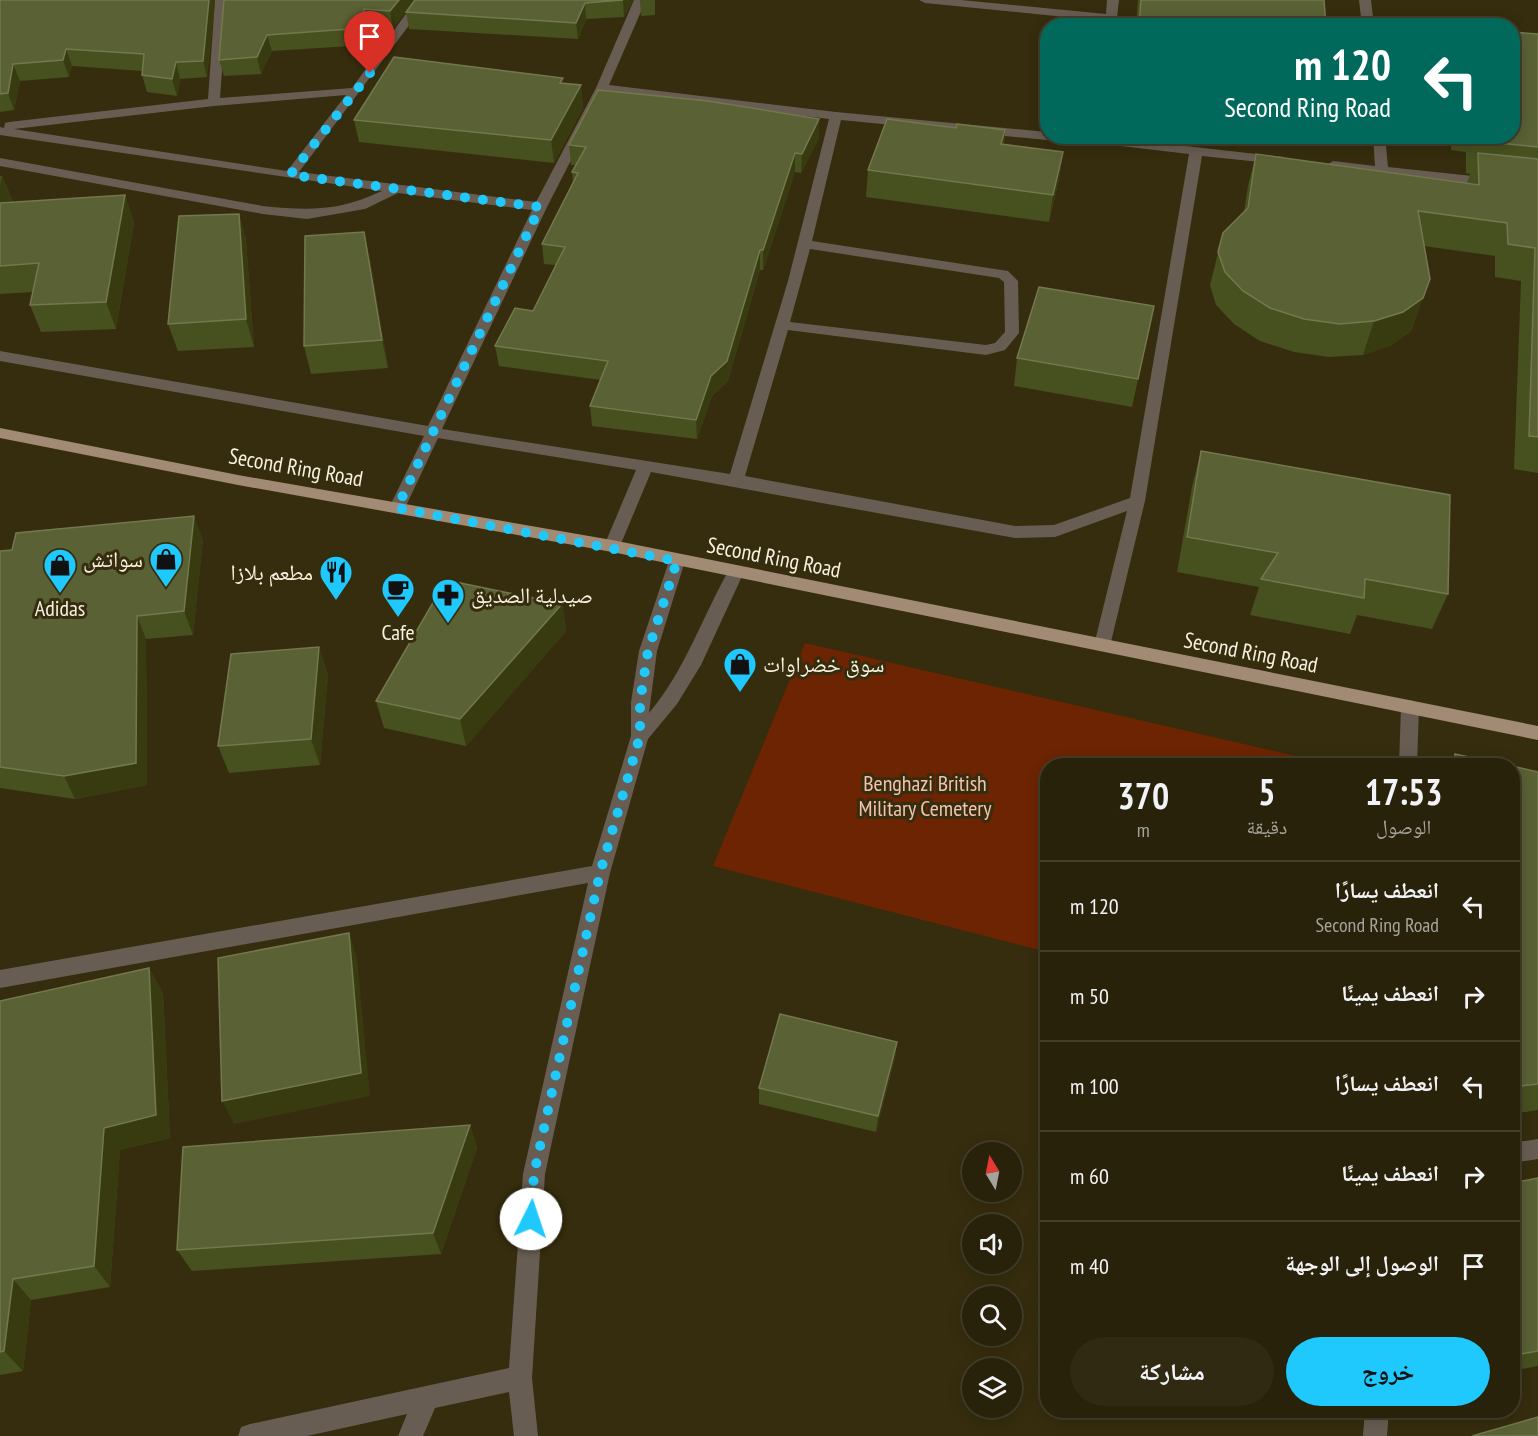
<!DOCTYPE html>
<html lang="ar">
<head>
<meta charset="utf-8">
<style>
  body { margin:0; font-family:"PT Sans Narrow","Noto Naskh Arabic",sans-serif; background:#302a13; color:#f1f3f6; direction:rtl; height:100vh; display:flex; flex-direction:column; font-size:22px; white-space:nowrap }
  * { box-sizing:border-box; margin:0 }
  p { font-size:20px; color:#a5a49c }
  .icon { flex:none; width:33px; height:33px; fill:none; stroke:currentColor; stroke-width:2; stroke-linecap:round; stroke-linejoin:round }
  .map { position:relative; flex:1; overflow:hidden; direction:ltr }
  .drawer { position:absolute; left:1040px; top:758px; width:480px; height:660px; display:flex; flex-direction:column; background:#28220a; border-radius:24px; box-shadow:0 3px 15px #0003,0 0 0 2px #443f2b; direction:rtl }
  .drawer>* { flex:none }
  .banner { position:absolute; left:1040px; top:18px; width:480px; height:126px; border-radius:24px; box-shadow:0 3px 15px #0003,0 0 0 2px #443f2b; direction:rtl; background:#00695c; color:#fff; overflow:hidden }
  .needle { width:39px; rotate:350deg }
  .fabs { position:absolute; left:962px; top:1142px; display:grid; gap:12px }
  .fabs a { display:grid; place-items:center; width:60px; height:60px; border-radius:50%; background:#28220a; box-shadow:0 3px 15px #0003,0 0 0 2px #443f2b; font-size:30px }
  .pin { position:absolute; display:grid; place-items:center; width:51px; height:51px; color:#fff; margin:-62px -26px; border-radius:50% 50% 50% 0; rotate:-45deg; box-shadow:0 0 6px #0007 }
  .pin .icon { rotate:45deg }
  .me { position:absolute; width:66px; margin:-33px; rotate:4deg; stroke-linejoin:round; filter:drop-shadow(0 0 4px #0008) }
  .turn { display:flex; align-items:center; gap:21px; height:126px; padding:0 30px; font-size:27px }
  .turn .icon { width:78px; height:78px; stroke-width:2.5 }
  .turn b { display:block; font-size:42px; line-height:51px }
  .eta { display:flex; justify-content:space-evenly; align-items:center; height:102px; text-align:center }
  .eta b { font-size:36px; font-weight:700; line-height:42px }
  .button { display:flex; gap:12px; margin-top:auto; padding:12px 30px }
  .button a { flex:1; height:69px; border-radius:36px; background:#20c9fd; color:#111; font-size:24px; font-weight:700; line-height:69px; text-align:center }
  .button a+a { background:#302a13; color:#f1f3f6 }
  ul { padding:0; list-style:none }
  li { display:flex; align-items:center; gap:18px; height:90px; padding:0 30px; border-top:2px solid #443f2b }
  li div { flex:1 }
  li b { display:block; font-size:22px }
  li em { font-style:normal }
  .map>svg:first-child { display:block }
  .green { fill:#6c2402 }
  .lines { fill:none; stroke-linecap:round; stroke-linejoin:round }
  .street { fill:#685d52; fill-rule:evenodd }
  .primary { fill:#a18b75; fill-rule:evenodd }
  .wall { fill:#47501f }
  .shaded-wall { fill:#383b10 }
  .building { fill:#5a6134; stroke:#73784f; stroke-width:1.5 }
  .route { stroke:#20c9fd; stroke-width:10; stroke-dasharray:0 18 }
  .labels { text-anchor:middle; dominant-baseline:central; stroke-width:6; stroke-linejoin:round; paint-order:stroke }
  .street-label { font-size:22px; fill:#f7f1df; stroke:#362d0e }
  .poi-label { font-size:22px; fill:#f7f1df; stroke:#362d0e; text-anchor:end }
  .park-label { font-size:22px; fill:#f3c2b0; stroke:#362d0e }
</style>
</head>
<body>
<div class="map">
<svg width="1538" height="1436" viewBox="0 0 1538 1436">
  <rect width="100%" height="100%" fill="#362d0e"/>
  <path class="green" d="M805 643 1335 765H1047V952L713 866Z"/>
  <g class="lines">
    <g class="street">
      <path d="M215 0H227L220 98 352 88 416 0H428L299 172 536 202 596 88 634 0H646L609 85 836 112 1047 132V136H1097L1284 157V163L1279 164 1202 156 1145 501 1109 650H1097L1094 645 1127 511 1055 537 1015 538 651 472 620 546 612 552 604 546 636 470 438 438 405 508 397 514 389 508 424 436 0 361V351L428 426 532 210 398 193 365 209 307 219 263 214 0 166V158L263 206C310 211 339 211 382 191L0 135V127L4 128 5 123 9 122 208 99ZM606 92 829 119 788 281 730 474 442 429 547 207ZM346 95 287 171 14 129 214 106ZM841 120 1047 140 1052 138 1189 154 1130 498 1054 525 1015 526 745 476 788 330 986 355 1005 350 1019 333 1018 281 1008 271 812 241ZM810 249 999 278 1004 282 1005 332 995 343 986 345 790 322Z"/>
      <path d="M919 0H961L1106 14 1107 0H1119L1116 26H1104L1105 21 925 3Z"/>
      <path d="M1359 0H1371L1374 26H1362Z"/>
      <path d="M1373 136H1385L1388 167 1538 183V191L1333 169 1327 165 1333 161 1375 166Z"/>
      <path d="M677 555 685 561 657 651 649 713C686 669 702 617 730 568L736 566 744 572 701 665 677 704 648 739 610 873 545 1174 532 1378 538 1436H514L509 1392 435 1408 423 1436H398L407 1414 307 1436H238L241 1427 250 1424 509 1368 523 1174 588 883 0 988V970L592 866 631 736V702L639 651 669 561Z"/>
      <path d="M1410 700 1416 702 1419 707 1417 765H1399L1401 707 1404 702Z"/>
      <path d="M1538 1139V1159L1512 1163V1143Z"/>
      <path d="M1365 1410H1389L1387 1436H1363Z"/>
    </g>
    <path class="primary" d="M0 428 238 475 612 540 1538 726V740L612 552 238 485 0 438Z"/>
  </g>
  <g class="wall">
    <path d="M0 0H215L207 77 180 79 177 96 147 92 142 75V71L72 66 69 77 20 81 14 110 0 112Z"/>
    <path d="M224 0H414L393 28 368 26 366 45 272 51 261 74 224 76 219 60Z"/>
    <path d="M415 0H633L624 17 586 19 578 39 409 29 406 12Z"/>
    <path d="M640 0H655V15L641 16Z"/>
    <path d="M1138 0H1324L1326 26H1136Z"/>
    <path d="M1538 34V473L1514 469 1521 281 1495 277V256L1424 246 1418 312 1411 331 1392 345 1363 355 1329 357 1294 352 1260 341 1234 324 1216 305 1210 285 1223 233 1244 212 1248 186 1256 154 1467 183 1470 174 1466 173V152L1451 150V136H1512Z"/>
    <path d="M564 84 581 85 583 108 554 163 359 142 354 120Z"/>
    <path d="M956 128 1005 130 1004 144 1063 152 1059 179 1049 222 866 197 868 170Z"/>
    <path d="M819 138 801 173 795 172 763 270H760L728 381 712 396 697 439 592 426 590 406 601 380 499 366 495 346 533 311 556 265 544 264 542 244 573 183 572 172 576 165H571L569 145Z"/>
    <path d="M0 176H2L13 202 125 195 134 223 116 329 41 332 30 305 33 292 0 294Z"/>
    <path d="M239 214 246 241 254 347 178 351 168 324Z"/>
    <path d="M370 259 388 368 311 374 304 346Z"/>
    <path d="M1154 306 1132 407 1014 386 1017 358Z"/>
    <path d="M1201 451 1448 594 1432 629 1357 615 1350 634 1250 615 1259 587 1177 572 1192 487Z"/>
    <path d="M203 539 193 635 146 639 147 785 75 799 0 788V551Z"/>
    <path d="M562 604 566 631 466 746 384 728 376 701Z"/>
    <path d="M328 674 320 765 229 773 218 746Z"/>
    <path d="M1455 754 1506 765H1450Z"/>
    <path d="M1512 766 1538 772V1110L1512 1114Z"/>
    <path d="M149 968 163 993 170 1138 120 1150 110 1287 31 1300 23 1371 0 1375V1001Z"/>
    <path d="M897 1042 895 1058 876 1132 759 1104V1088Z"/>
    <path d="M470 1125 477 1148 441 1254 192 1271 177 1250Z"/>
    <path d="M1538 1178V1366L1512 1371V1183Z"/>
  </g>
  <g class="shaded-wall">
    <path d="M209 0H215L207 77 203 61Z"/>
    <path d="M399 0H414L393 28 390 11Z"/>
    <path d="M623 0H633L624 17Z"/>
    <path d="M585 3 586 19 578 39 576 23Z"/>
    <path d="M364 9 368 26 366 45 363 28Z"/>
    <path d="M267 35 272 51 261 74 257 57Z"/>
    <path d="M66 49 72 66 69 77 63 60Z"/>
    <path d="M176 62 180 79 177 96 172 79Z"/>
    <path d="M13 64 20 81 14 110 8 93Z"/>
    <path d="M581 85 583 108 554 163 551 140Z"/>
    <path d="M819 119V138L801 173 802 154Z"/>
    <path d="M1005 130 1002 157 1001 144Z"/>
    <path d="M1063 152 1059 179 1049 222 1053 195Z"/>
    <path d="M795 153V172L763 270V250Z"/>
    <path d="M2 176 13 203 0 217V184Z"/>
    <path d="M125 195 134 223 116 329 106 302Z"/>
    <path d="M239 214 246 241 254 347 246 319Z"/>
    <path d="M364 232 370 259 388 368 382 340Z"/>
    <path d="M760 250V270L728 381 712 396 697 439 696 420 711 376Z"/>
    <path d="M1430 279 1411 331 1392 345 1363 355 1374 321Z"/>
    <path d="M194 516 203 539 193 635 184 611Z"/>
    <path d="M562 604 566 631 466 746 460 719Z"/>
    <path d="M137 616 146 639 147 785 75 799 64 776Z"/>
    <path d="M319 647 328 674 320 765 311 739Z"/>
    <path d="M349 933 357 958 370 1096 234 1124 222 1101Z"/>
    <path d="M149 968 163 993 170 1138 120 1150 110 1287 94 1266 104 1128Z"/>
    <path d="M897 1042 895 1058 876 1132 878 1116Z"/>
    <path d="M470 1125 477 1148 441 1254 433 1233Z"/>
    <path d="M13 1279 31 1300 23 1371 4 1351Z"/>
  </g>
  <g class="building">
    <path d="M0 0H209L203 61 176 62 172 79 142 75 144 54 66 49 63 60 13 64 8 93 0 94Z"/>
    <path d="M224 0H399L390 11 364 9 363 28 267 35 257 57 219 60Z"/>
    <path d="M415 0H623L585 3 576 23 406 12Z"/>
    <path d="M1141 0H1324L1326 26H1139Z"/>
    <path d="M1512 32 1538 34V147L1478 141V136H1512Z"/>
    <path d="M394 57 563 78 560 83 581 85 551 140 354 120Z"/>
    <path d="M598 90 708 101 819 119 802 154 795 153 763 250H760L727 361 711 376 696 420 590 406 608 361 495 346 515 308 533 311 565 247 542 244 578 173 572 172 586 147 569 145Z"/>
    <path d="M887 119 956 128 957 124 1005 130 1001 144 1063 152 1053 195 868 170Z"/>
    <path d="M1478 153 1538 159V437L1529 436 1535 248 1508 244 1507 223 1418 211 1430 279 1423 298 1403 312 1374 321 1340 324 1304 319 1270 308 1243 291 1225 272 1218 252 1223 233 1248 208 1256 154 1479 185Z"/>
    <path d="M125 195 106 302 30 305 39 263 0 266V203Z"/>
    <path d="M239 214 246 319 168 324 179 216Z"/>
    <path d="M364 232 382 340 304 346 305 236Z"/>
    <path d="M1039 287 1154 306 1138 379 1017 358Z"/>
    <path d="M1201 451 1450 495 1448 594 1365 579 1364 598 1261 579 1278 553 1187 537Z"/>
    <path d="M194 516 184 611 137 616 136 763 64 776 0 767V551L12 550 16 533Z"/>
    <path d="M446 580 562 604 460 719 376 701Z"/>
    <path d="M319 647 311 739 218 746 231 654Z"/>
    <path d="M1455 754 1506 765H1455Z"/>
    <path d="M1512 766 1538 772V1084L1512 1087Z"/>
    <path d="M349 933 361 1073 222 1101 218 958Z"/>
    <path d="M149 968 156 1115 104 1128 94 1266 13 1279 4 1351 0 1352V1001Z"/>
    <path d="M780 1014 897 1042 878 1116 759 1088Z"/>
    <path d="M470 1125 433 1233 177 1250 183 1147Z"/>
    <path d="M1538 1178V1351L1521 1354 1512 1335V1183Z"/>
    <path d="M1538 1417V1436H1472Z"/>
  </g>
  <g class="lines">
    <path class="route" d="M370 73 290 175 540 207 397 508 677 561 648 651 640 702V736L600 873 534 1174 531 1219"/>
  </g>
  <defs>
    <symbol id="shop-pin" viewBox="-11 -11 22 30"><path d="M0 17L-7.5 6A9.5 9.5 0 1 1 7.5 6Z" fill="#20c9fd" stroke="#362d0e"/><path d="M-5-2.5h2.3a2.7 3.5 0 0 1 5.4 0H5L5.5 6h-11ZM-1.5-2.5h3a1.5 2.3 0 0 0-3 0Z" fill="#111"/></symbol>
    <symbol id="restaurant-pin" viewBox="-11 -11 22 30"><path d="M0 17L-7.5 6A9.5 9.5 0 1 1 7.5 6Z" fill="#20c9fd" stroke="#362d0e"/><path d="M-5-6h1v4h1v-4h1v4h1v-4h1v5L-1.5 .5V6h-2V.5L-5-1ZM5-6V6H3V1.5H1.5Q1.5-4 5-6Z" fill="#111"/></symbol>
    <symbol id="cafe-pin" viewBox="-11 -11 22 30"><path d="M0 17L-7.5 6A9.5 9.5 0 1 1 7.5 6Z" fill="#20c9fd" stroke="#362d0e"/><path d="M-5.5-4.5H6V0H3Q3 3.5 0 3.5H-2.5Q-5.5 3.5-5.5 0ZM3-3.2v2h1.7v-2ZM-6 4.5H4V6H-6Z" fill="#111"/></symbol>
    <symbol id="pharmacy-pin" viewBox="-11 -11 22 30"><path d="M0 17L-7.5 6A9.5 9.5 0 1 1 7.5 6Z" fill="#20c9fd" stroke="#362d0e"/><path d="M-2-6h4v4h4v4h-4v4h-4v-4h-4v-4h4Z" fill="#111"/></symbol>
  </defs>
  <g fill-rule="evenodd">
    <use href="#shop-pin" x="147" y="540" width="38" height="52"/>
    <use href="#shop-pin" x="41" y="546" width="38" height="52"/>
    <use href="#restaurant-pin" x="317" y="553" width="38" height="52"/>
    <use href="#cafe-pin" x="379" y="570" width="38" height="52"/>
    <use href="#pharmacy-pin" x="429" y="576" width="38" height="52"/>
    <use href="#shop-pin" x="721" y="645" width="38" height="52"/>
  </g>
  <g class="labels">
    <g class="street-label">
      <text transform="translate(296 467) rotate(10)">Second Ring Road</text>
      <text transform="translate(774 557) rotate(11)">Second Ring Road</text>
      <text transform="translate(1251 652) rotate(11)">Second Ring Road</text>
    </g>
    <g class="poi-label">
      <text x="143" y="559">سواتش</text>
      <text x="313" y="572">مطعم بلازا</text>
      <text x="471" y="595" text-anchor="start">صيدلية الصديق</text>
      <text x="60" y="608" text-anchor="middle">Adidas</text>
      <text x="398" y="632" text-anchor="middle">Cafe</text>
      <text x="763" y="664" text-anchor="start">سوق خضراوات</text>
    </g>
    <g class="park-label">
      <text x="925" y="783">Benghazi British<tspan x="925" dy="25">Military Cemetery</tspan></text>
    </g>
  </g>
</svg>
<div class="fabs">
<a><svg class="needle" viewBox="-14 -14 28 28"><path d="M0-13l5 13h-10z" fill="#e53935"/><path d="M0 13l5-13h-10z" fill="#a5a49c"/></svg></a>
<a><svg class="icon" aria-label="sound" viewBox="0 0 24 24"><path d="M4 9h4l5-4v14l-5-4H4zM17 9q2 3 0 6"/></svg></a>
<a><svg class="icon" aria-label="search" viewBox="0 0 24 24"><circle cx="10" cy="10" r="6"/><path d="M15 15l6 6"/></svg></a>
<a><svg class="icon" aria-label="layers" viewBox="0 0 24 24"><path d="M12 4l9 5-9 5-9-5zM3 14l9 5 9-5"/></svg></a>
</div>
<div class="pin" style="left:370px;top:73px;background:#d93025"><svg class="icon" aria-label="arrive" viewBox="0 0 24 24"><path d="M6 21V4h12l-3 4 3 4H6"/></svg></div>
<svg class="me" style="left:531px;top:1219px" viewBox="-20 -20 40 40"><circle r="19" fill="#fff"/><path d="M0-13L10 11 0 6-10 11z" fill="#20c9fd"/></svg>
<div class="banner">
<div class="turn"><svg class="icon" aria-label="left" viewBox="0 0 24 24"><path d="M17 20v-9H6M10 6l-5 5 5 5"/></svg><div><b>120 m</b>Second Ring Road</div></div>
</div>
<section class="drawer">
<div class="eta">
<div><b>17:53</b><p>الوصول</p></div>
<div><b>5</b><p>دقيقة</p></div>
<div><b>370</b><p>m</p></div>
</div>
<ul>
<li><svg class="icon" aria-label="left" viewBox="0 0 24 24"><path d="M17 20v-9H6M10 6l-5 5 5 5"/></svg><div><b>انعطف يسارًا</b><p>Second Ring Road</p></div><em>120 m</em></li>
<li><svg class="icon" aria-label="right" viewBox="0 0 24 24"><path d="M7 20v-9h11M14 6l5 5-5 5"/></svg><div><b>انعطف يمينًا</b></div><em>50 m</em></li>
<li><svg class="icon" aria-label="left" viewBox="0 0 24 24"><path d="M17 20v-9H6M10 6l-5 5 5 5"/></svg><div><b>انعطف يسارًا</b></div><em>100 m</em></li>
<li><svg class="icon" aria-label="right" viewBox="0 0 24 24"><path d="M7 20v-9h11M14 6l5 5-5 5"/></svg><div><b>انعطف يمينًا</b></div><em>60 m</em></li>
<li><svg class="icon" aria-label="arrive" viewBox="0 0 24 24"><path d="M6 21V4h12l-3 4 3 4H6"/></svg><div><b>الوصول إلى الوجهة</b></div><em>40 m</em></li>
</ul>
<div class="button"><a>خروج</a><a>مشاركة</a></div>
</section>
</div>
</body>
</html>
